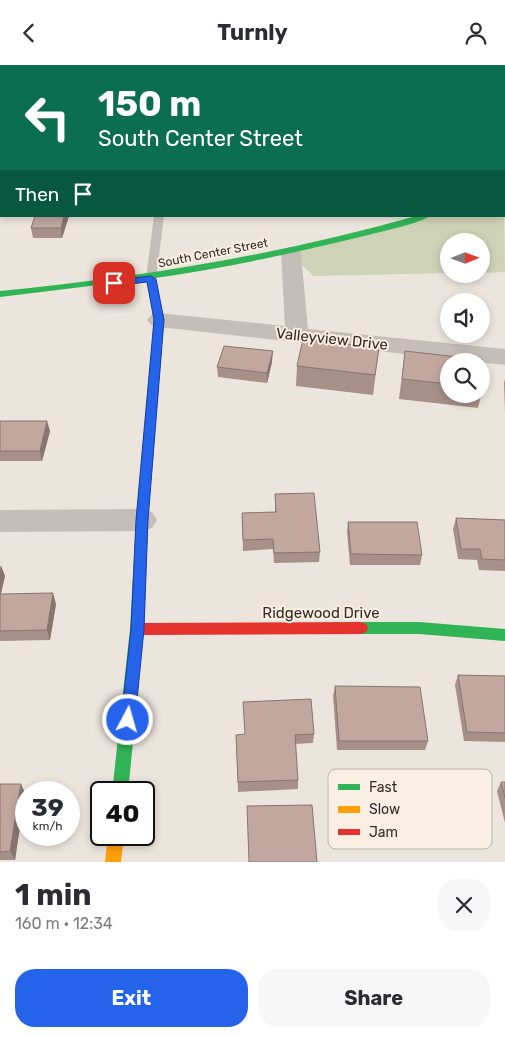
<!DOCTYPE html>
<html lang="en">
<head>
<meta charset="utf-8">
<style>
  body { margin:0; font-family:Rubik,sans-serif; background:#f7f7f7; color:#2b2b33; height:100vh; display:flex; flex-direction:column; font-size:19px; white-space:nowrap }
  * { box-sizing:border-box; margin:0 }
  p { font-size:16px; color:#7c7c81 }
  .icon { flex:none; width:28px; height:28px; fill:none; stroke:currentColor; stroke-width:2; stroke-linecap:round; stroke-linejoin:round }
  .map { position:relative; height:797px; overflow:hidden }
  .details { display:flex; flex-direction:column; background:#fff; flex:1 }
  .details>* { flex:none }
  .top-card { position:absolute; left:0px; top:0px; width:505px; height:152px; box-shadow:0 2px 8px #0003; background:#0b6e4f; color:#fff; overflow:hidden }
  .needle { width:32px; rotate:89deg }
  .controls { position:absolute; left:440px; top:168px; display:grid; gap:10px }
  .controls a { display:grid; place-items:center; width:50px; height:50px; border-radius:50%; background:#fff; box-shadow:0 2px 8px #0003; font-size:25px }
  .speed { position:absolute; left:15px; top:716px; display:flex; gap:10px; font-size:25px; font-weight:700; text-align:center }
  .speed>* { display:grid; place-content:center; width:65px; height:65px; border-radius:50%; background:#fff; box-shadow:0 2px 8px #0003; line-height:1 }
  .speed small { font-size:12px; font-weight:400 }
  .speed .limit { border:2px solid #111; border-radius:8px; background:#fff; color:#111 }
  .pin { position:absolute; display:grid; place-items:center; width:42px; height:42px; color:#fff; margin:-21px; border-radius:10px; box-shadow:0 2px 8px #0006 }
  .me { position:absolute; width:55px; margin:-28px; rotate:6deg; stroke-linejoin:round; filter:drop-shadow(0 0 4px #0008) }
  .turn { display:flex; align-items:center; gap:18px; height:105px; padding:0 15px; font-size:22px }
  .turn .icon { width:65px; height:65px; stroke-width:2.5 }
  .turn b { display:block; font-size:35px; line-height:42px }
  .then { display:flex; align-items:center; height:48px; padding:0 15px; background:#0003; gap:10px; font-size:19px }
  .round { display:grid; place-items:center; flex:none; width:52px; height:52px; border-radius:20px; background:#f7f7f7 }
  .headline { display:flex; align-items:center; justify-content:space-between; height:85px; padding:0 15px }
  h1 { font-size:30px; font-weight:700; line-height:38px }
  .cta { display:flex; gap:10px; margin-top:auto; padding:10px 15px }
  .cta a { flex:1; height:58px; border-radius:20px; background:#2563eb; color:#fff; font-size:20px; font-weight:700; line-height:58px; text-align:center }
  .cta a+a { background:#f7f7f7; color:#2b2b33 }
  header { display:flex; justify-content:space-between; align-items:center; height:65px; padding:0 15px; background:#fff; font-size:22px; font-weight:700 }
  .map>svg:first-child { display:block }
  .green { fill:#ced2b6 }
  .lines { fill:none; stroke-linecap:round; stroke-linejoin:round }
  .lane { fill:#c5bdb7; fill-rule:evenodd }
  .street { fill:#c5bdb7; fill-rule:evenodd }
  .fast { fill:#30b455; fill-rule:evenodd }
  .slow { fill:#ff9f0a; fill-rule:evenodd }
  .jam { fill:#e5322d; fill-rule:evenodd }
  .wall { fill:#a69088; fill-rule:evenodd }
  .shaded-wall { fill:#87756f }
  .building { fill:#c1a79e; stroke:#87756f }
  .route { fill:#2563eb; stroke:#184099 }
  .labels { text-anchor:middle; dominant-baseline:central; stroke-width:4; stroke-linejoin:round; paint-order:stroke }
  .far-street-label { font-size:12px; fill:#352a25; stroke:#faefe3 }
  .street-label { font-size:15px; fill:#352a25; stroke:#faefe3 }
  .key { fill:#faefe3; stroke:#bfb4aa; stroke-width:1 }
  .key-label { font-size:14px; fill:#352a25 }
</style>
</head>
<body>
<header><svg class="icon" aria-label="back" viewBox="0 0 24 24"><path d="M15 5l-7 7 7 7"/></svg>Turnly<svg class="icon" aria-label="person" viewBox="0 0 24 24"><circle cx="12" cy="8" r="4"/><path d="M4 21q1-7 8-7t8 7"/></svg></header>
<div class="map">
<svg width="505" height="797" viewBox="0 0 505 797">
  <rect width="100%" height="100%" fill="#ece5dd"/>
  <g class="green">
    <path d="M396 0H505V108L504 1Z"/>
    <path d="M504 122 505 207 481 208V176H449V208L313 211 291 188 426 151H504Z"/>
  </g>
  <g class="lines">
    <path class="lane" d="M154 151H164L156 214 151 217 146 214Z"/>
    <g class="street">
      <path d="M33 0H49V1H34Z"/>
      <path d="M1 98V112L0 113V99Z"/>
      <path d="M291 182 298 184 301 188 308 264 505 284V300L159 262 151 260 147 255 151 250 159 248 285 261 281 188 284 184Z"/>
      <path d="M142 444 152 447 157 455 152 463 142 466 0 467V445Z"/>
    </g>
    <g class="fast">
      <rect x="504" y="120" width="1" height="4"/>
      <path d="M416 151H430C418 159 383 166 368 170 298 187 227 203 155 213L164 255 148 455 144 564 128 728H112L130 564 136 455 154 255 147 214 0 232V226C141 212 279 190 416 151Z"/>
      <path d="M361 557H419L505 564V576L419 569H361L356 567 354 563 356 559Z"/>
    </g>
    <path class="slow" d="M108 770H124L121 797H105Z"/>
    <path class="jam" d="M361 557 366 559 368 563 366 567 361 569 137 570 132 568 130 564 132 560 137 558Z"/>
  </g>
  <g class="wall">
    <path d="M81 0H116V1H80Z"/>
    <path d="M35 151H69L62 173H33L31 163Z"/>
    <path d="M379 283 373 330 296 321 297 301Z"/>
    <path d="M405 286 483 295V323L478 343 399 334ZM449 296H481V329H449Z"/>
    <path d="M272 297 267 318 218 312 217 302Z"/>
    <path d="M505 314V347L504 318Z"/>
    <path d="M0 356 50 366 42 396H0Z"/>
    <path d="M275 429 320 487 319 497 274 498 273 484 243 486 242 448 275 447Z"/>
    <path d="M456 453 505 455V506L479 505 477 495 458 494 453 464Z"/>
    <path d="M348 457 422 490 420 500H350L347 467Z"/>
    <path d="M0 501H1L5 511 1 529 56 539 50 575 0 576Z"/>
    <path d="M458 610 505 611V677L464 676 455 620Z"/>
    <path d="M335 621 428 676 425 685H337L333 631Z"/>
    <path d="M314 669 313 678 295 679 298 715V724L238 727 236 670Z"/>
    <path d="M501 717H505V758L497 726Z"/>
    <path d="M0 719 25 728 15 795H0Z"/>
  </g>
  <g class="shaded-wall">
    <path d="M64 151H69L62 173 61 163Z"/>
    <path d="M273 286 272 297 267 318V308Z"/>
    <path d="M47 356 50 366 42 396 40 386Z"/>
    <path d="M1 501 5 511 0 532V507Z"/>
    <path d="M53 528 56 539 50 575 47 565Z"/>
    <path d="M21 719 25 728 15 795 10 786Z"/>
  </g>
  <g class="building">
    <path d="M81 0H104L103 1H80Z"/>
    <path d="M35 151H64L61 163H31Z"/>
    <path d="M303 274 379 283 375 310 297 301Z"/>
    <path d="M224 281 273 286 267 308 217 302Z"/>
    <path d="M405 286 483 295V323H481V296H449V319L402 314Z"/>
    <path d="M0 356H47L40 386H0Z"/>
    <path d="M314 428 320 487 274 488 273 474 243 475 242 448 276 447 275 429Z"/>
    <path d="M456 453 505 455V495L482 494 480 484H461Z"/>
    <path d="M348 457H417L422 490 351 489Z"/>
    <path d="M53 528 47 565 0 566V529Z"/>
    <path d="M458 610 505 611V668L467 667Z"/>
    <path d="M335 621 420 622 428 676H339Z"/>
    <path d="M311 634 314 669 295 670 298 715 238 717 236 670 245 669 243 637Z"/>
    <path d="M501 717H505V733Z"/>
    <path d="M0 719H21L10 786 0 787Z"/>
    <path d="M312 740 317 797H249L247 741Z"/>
  </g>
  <path class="route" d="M151 211 156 214 164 255 148 455 144 564 135 655 133 659 128 661 123 659 121 655 131 564 136 455 154 255 147 217 114 221 109 218 114 215Z"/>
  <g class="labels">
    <g class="far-street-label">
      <text transform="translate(213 188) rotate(-11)">South Center Street</text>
    </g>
    <g class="street-label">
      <text transform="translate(332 274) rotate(6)">Valleyview Drive</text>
      <text x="321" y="548">Ridgewood Drive</text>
    </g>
  </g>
  <rect x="328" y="704" width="164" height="80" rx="8" class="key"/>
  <rect x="338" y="719" width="22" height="6" fill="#30b455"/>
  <rect x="338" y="741" width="22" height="7" fill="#ff9f0a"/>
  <rect x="338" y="764" width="22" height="6" fill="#e5322d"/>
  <g class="key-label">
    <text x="369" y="727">Fast</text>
    <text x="369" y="749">Slow</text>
    <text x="369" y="772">Jam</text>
  </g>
</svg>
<div class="controls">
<a><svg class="needle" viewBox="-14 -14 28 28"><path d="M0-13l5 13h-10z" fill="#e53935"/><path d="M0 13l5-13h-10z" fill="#7c7c81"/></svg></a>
<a><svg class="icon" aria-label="sound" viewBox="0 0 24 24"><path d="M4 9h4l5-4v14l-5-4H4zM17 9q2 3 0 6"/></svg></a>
<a><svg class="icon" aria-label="search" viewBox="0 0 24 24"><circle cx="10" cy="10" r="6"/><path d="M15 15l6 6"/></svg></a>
</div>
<div class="speed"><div>39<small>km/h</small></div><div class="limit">40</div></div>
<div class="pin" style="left:114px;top:218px;background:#d93025"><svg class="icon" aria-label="arrive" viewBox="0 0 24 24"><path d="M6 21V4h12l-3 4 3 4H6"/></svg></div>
<svg class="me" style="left:128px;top:655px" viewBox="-20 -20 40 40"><circle r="17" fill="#2563eb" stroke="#fff" stroke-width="3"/><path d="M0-11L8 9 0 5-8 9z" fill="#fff"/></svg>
<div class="top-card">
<div class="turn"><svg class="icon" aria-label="left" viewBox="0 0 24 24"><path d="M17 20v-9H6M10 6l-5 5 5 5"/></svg><div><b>150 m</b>South Center Street</div></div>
<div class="then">Then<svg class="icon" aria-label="arrive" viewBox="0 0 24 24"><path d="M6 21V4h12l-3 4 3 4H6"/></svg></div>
</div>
</div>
<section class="details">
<div class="headline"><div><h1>1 min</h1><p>160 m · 12:34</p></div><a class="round"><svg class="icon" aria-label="close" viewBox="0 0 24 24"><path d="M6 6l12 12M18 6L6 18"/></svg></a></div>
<div class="cta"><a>Exit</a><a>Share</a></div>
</section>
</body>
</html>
